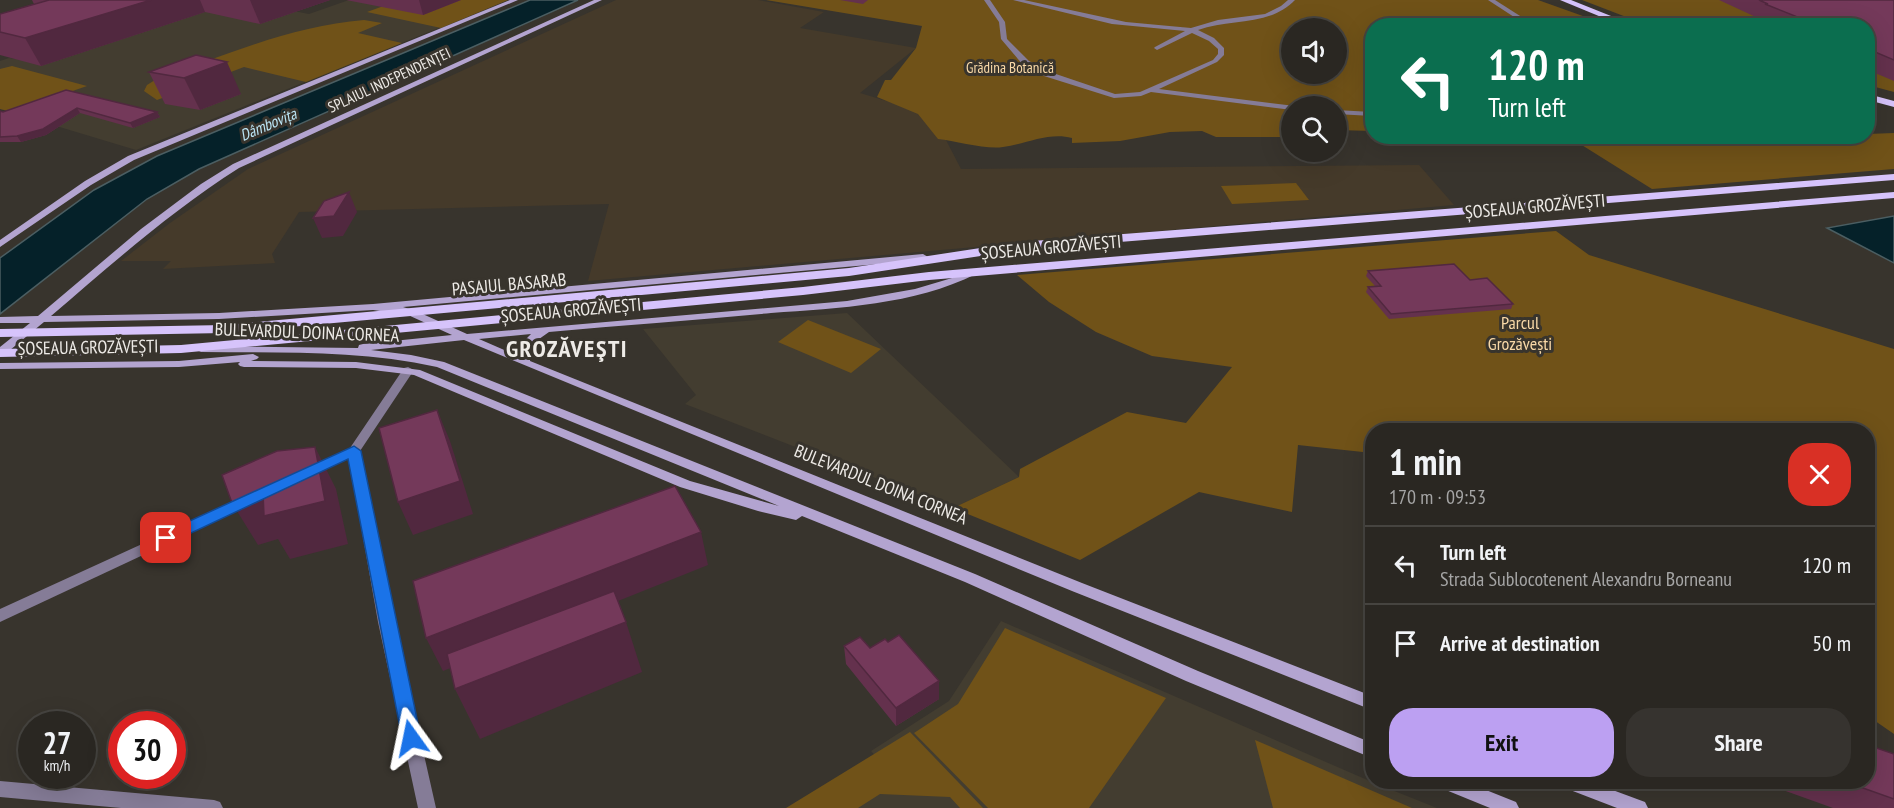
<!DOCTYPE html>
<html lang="en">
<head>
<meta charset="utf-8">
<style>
  body { margin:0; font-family:"PT Sans Narrow",sans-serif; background:#36332f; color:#f1f3f6; height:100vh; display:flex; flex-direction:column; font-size:22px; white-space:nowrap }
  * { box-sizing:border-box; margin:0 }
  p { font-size:20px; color:#a5a5a5 }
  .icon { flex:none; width:33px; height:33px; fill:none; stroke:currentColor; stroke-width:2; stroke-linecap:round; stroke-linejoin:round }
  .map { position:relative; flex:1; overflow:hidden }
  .drawer { position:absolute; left:1365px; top:423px; width:510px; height:366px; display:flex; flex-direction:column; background:#2a2722; border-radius:24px; box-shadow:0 6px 24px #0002,0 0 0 2px #464440 }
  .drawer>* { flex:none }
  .banner { position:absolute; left:1365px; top:18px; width:510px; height:126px; border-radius:24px; box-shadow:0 6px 24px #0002,0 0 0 2px #464440; background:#0b6e4f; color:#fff; overflow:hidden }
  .fabs { position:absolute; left:1281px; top:18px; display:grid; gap:12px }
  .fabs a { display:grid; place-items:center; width:66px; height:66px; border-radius:50%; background:#2a2722; box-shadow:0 6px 24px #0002,0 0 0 2px #464440; font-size:30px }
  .speed { position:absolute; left:18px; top:711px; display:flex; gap:12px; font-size:30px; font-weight:700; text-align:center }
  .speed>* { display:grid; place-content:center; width:78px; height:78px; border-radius:50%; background:#2a2722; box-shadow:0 6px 24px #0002,0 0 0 2px #464440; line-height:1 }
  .speed small { font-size:15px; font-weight:400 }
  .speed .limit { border:9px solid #d22; background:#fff; color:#111 }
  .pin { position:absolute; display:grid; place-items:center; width:51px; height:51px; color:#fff; margin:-26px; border-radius:12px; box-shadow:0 3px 9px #0006 }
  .me { position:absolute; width:66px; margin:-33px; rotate:348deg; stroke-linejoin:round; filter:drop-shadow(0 0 4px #0008) }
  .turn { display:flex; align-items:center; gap:21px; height:126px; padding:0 24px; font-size:27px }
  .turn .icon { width:78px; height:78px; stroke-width:2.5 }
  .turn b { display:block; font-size:42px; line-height:51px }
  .round { display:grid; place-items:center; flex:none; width:63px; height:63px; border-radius:24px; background:#36332f }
  .overview { display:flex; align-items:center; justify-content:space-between; height:102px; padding:0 24px }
  h1 { font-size:36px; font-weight:700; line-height:45px }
  .button { display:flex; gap:12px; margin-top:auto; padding:12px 24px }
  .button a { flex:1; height:69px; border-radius:24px; background:#bca0f2; color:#111; font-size:24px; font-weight:700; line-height:69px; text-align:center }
  .button a+a { background:#36332f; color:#f1f3f6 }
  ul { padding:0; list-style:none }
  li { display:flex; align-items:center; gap:18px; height:78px; padding:0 24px; border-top:2px solid #464440 }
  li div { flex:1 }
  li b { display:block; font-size:22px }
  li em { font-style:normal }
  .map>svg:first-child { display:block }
  .built { fill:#433d30 }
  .industrial { fill:#453a2a }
  .green { fill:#705218; fill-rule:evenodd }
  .water { fill:#052129; stroke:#4b5e62; stroke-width:1.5 }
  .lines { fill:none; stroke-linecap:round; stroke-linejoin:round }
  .pedestrian { fill:#857c97; fill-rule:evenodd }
  .minor { fill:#857c97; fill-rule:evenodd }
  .secondary { fill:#b3a4d0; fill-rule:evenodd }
  .primary { fill:#d6c3fb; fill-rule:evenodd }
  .wall { fill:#64314d }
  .shaded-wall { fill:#51283f }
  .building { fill:#74395a; stroke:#51283f; stroke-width:1.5 }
  .route { fill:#1a73e8; stroke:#114b97; stroke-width:1.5 }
  .labels { text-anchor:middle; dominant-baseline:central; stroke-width:6; stroke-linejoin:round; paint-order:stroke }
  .far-park-label { font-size:15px; fill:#f9d9a7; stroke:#38342d }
  .far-street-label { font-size:15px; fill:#eeebe7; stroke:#38342d }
  .far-water-label { font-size:16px; font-style:italic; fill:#bce6f6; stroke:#38342d }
  .street-label { font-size:18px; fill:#eeebe7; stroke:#38342d }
  .park-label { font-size:18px; fill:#f9d9a7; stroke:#38342d }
  .district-label { font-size:24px; font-weight:bold; letter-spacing:1.5px; fill:#eeebe7; stroke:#38342d }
</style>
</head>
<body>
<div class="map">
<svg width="1894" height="808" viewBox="0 0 1894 808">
  <rect width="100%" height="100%" fill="#38342d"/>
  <g class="built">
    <path d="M206 0H238L309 14 349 0H508L136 150 0 109V61L9 58 15 59Z"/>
    <path d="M847 313 1019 477 953 508 685 404 696 395 643 329Z"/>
    <path d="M1001 621 1372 782 1437 808H815L885 766 871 751 949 701Z"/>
  </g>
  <path class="industrial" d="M616 0H758L824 12 800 28 916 48 860 93 933 115 961 169 1419 165 1454 205 588 281 609 204 299 212 272 254 275 263 163 269 171 261H121L170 223 248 169Z"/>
  <g class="green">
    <path d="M400 0H508L441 28 367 12Z"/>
    <path d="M766 0H1538L1608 25 1372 26V131L1337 130 1336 106H1292L1291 137H1216L1202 131 1170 132 1120 141 1072 143V138C1048 132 1027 144 1003 147 987 150 956 141 938 139L918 114 877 97 885 80H891L916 48 922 26ZM1292 28H1336V74H1292Z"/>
    <path d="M1582 0H1894V92L1868 85V26L1647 25Z"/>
    <path d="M364 20 382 23 358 33 402 43 306 82 244 67 157 100 144 91 147 85 155 80C223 56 291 26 364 20Z"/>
    <path d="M12 66 87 86 12 112 0 109V69Z"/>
    <path d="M1894 133V169L1652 189 1569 137 1868 136V134Z"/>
    <path d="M1296 183 1309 200 1232 204 1221 186Z"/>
    <path d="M1556 231 1589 255 1894 349V734L1868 716V430H1372V453L1298 445 1292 512 1199 492 1080 560 953 508 1019 477 1020 469 1127 412 1186 423 1232 367 1152 356 1096 332 1049 302 1017 275Z"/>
    <path d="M808 320 881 349 851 373 778 342Z"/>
    <path d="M1005 628 1166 698 1089 808H988L914 733 958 704Z"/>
    <path d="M910 732 983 808H960L950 797 880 794 858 808H786Z"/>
    <path d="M1255 740 1412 808H1273Z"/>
  </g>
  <g class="water">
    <path d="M530 0H578L199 169 147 199 0 314V258L94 190 157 156Z"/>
    <path d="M1894 216V263L1827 228Z"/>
  </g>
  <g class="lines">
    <g class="pedestrian">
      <path d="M984 0H990L1005 22 1007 39 1029 61 1050 72 1115 94 1140 92 1213 60 1218 54V49L1209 41 1192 33 1157 50 1154 48 1155 47 1185 31 1112 24 1013 0H1024L1126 22 1191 28 1218 20 1265 14 1281 6 1288 0H1295C1269 27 1230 18 1198 30L1214 38 1224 48V55L1217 62 1159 89 1295 106H1292V110L1151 92 1141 96 1114 98 1044 76 1023 65 1001 39 999 22Z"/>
      <path d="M1488 0H1495L1536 26H1528Z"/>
      <path d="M1336 110 1372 112V116L1336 114Z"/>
    </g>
    <g class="minor">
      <path d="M408 367 414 370 360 451 394 622 436 808H418L378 622 349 458 316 474H306L305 471 306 468 350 448 404 368Z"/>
      <path d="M247 496 252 498 254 501 252 504 0 622V609Z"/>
      <path d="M0 781 214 800 220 802 223 808H121L0 797Z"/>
    </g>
    <g class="secondary">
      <path d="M510 0H518L134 160 91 185 0 247V240L85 181 128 156Z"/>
      <path d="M594 0H602L239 168C171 211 112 264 51 316L219 313 373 304 923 254 928 257 923 260 403 307 416 311 467 334 847 301 915 289 952 278 968 270H976V274C914 305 839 308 771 313 697 320 623 325 549 332L532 344 530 361 1082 583 1372 696V710L1072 591 464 340 371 350 411 355 444 362 975 574 1198 671 1372 743V758L1186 681 965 582 802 516 796 520 758 511 680 487 414 375 356 368 244 367 240 366 238 364 240 362 179 367 0 369V363L179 361 253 354 259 357 257 359 251 361 356 362 420 370 690 481 779 506 437 367C359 350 280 353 201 352L195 349 201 346 358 348 359 345 363 344 452 335 408 315 373 310 219 319 44 322 4 355 0 356V347L30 323H0V317L38 316 141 229 201 184 233 164ZM531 334 522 343 518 356 479 339Z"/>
      <path d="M1438 782H1466L1516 802 1519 808H1490L1441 788Z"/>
      <path d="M1562 782H1591L1645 802 1648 808H1617L1565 788Z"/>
    </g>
    <g class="primary">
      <path d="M1560 0H1571L1636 26H1623Z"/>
      <path d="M1868 94 1894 101V107L1868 100Z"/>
      <path d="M1894 174V180L1020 250 849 276 225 333 0 337V329L225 325 849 268 1020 242Z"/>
      <path d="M1894 192V198L929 280 803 295 181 353 0 357V349L181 345 803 287 929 272Z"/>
    </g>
  </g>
  <g class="wall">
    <path d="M32 0H330L260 24 205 12 41 66 0 55V14L34 4Z"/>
    <path d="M346 0H461L423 15Z"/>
    <path d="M840 0H868L863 4Z"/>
    <path d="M1719 0H1894V81L1868 70V26H1772L1757 19 1758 18Z"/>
    <path d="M196 55 241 94 200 110 165 104 149 72Z"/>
    <path d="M66 90 157 112 160 117 133 128 80 113 46 135 21 142H0V111L3 112Z"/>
    <path d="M1368 271 1470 280 1513 304 1511 309 1389 319 1366 292 1368 287 1375 286 1366 276Z"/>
    <path d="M888 642 939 681V699L896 726 846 664 844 646 870 648Z"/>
    <path d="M1894 754V808H1833L1761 782H1868Z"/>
  </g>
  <g class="shaded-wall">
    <path d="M151 0H200L205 12 41 66 25 38Z"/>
    <path d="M250 0H330L260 24Z"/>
    <path d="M419 0H461L423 15Z"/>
    <path d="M227 62 241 94 200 110 184 78Z"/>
    <path d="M77 108 80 113 46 135 21 142 17 136Z"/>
    <path d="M157 112 160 117 133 128 130 123Z"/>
    <path d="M349 192 357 212 343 236 322 238 313 218Z"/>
    <path d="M437 410 450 441 473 514 413 535 398 502Z"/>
    <path d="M315 447 336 489 348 544 290 559 278 539 258 545 232 503Z"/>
    <path d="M701 532 708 565 443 671 426 638Z"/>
    <path d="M626 622 642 672 480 739 455 689Z"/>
    <path d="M939 681V699L896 726V708Z"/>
  </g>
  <g class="building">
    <path d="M49 0H151L25 38 0 32V14Z"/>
    <path d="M1759 0H1894V60L1868 49V26H1820L1765 4H1768Z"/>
    <path d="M196 55 227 62 184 78 149 72Z"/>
    <path d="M66 90 157 112 130 123 77 108 43 129 17 136 0 137V111L3 112Z"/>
    <path d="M349 192 334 216 313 218 324 201Z"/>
    <path d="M1454 264 1470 280 1487 278 1513 304 1391 314 1368 287 1381 286 1368 271Z"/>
    <path d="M437 410 460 481 398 502 379 428Z"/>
    <path d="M315 447 325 501 264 516 263 493 232 503 222 475 277 451Z"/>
    <path d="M675 486 701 532 426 638 413 581Z"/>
    <path d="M614 591 626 622 455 689 447 654Z"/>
    <path d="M899 635 939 681 896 708 844 646 860 637 870 648 885 639 888 642Z"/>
    <path d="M1868 745 1894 754V799L1846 782H1868Z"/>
  </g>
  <path class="route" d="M354 446 361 451 421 738 418 744 411 746 405 744 402 738 348 459 172 542H161L159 538 161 534Z"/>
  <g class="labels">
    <g class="far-park-label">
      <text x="1010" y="67">Grădina Botanică</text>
    </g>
    <g class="far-street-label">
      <text transform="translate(389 80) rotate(-25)">SPLAIUL INDEPENDENȚEI</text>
    </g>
    <g class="far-water-label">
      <text transform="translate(268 124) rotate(-23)">Dâmbovița</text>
    </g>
    <g class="street-label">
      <text transform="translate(1535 206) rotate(-5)">ȘOSEAUA GROZĂVEȘTI</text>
      <text transform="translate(1051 247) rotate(-5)">ȘOSEAUA GROZĂVEȘTI</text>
      <text transform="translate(509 284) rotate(-5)">PASAJUL BASARAB</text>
      <text transform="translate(571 310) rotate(-5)">ȘOSEAUA GROZĂVEȘTI</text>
      <text transform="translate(307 332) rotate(2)">BULEVARDUL DOINA CORNEA</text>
      <text transform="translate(88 347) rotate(-1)">ȘOSEAUA GROZĂVEȘTI</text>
      <text transform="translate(881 484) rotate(22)">BULEVARDUL DOINA CORNEA</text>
    </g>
    <g class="park-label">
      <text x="1520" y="322">Parcul<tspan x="1520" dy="21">Grozăvești</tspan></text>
    </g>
    <g class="district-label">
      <text x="567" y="348">GROZĂVEŞTI</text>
    </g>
  </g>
</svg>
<div class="fabs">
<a><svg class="icon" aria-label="sound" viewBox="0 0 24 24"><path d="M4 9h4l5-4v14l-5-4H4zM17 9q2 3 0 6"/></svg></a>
<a><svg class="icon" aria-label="search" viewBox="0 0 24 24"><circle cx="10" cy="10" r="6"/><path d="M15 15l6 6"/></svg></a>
</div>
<div class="speed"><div>27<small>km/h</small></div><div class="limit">30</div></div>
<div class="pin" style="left:166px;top:538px;background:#d93025"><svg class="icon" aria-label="arrive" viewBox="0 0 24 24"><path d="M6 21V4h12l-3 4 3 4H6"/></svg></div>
<svg class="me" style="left:411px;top:738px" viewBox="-20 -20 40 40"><path d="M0-17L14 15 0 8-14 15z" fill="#1a73e8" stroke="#fff" stroke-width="4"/></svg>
<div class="banner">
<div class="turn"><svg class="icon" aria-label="left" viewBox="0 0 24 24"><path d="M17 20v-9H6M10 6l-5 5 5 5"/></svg><div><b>120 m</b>Turn left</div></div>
</div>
<section class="drawer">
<div class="overview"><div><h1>1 min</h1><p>170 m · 09:53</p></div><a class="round" style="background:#d93025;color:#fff"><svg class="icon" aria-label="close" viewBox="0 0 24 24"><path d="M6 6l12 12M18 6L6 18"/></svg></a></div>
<ul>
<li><svg class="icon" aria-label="left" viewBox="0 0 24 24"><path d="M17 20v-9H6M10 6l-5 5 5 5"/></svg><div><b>Turn left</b><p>Strada Sublocotenent Alexandru Borneanu</p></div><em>120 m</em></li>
<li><svg class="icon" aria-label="arrive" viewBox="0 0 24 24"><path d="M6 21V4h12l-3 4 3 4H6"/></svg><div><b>Arrive at destination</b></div><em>50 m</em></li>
</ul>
<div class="button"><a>Exit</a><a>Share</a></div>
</section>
</div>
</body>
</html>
